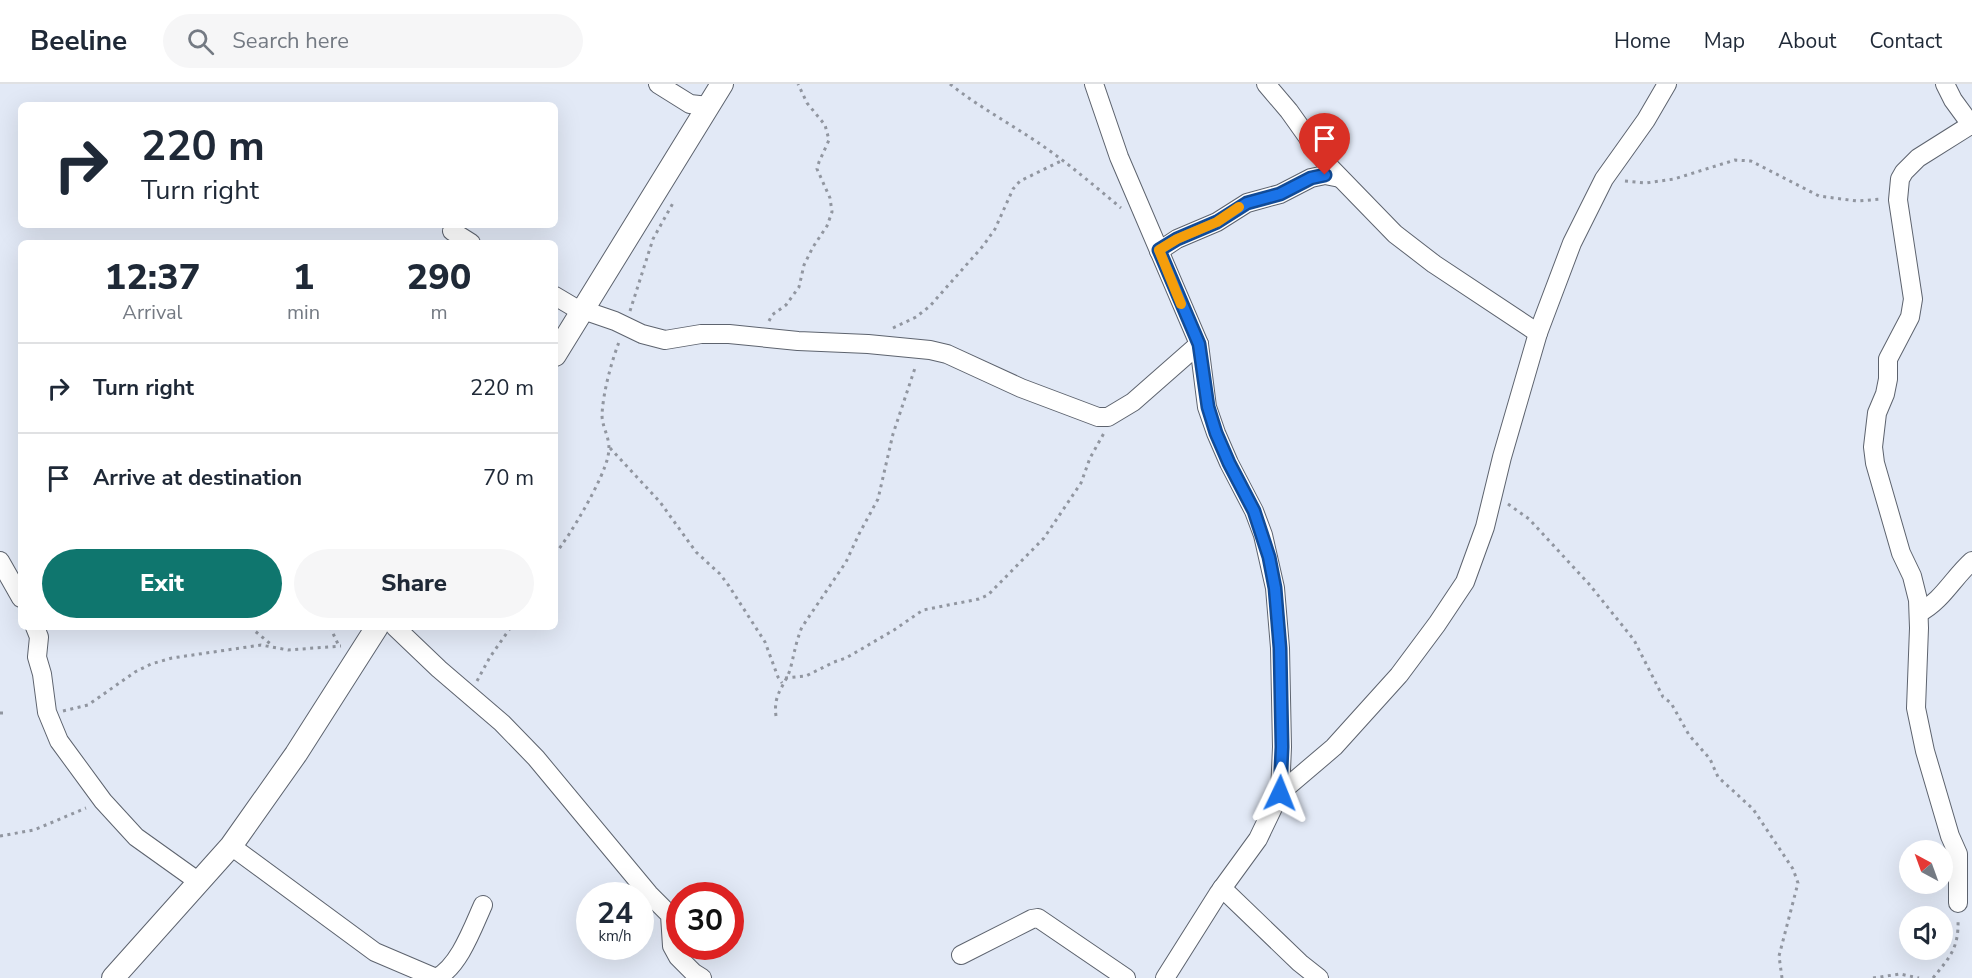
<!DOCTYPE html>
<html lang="en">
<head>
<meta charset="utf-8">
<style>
  body { margin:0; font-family:"Nunito Sans",sans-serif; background:#f6f6f7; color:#1f2937; height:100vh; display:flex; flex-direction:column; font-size:22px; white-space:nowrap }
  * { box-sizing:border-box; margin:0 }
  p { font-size:20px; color:#747a83 }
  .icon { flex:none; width:33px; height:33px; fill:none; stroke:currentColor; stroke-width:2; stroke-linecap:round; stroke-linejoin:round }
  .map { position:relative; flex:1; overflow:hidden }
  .drawer { position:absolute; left:18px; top:156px; width:540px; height:390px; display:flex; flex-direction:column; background:#fff; border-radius:9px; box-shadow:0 6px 24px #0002 }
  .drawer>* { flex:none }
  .hud { position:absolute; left:18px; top:18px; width:540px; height:126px; border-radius:9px; box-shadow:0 6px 24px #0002; background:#fff; color:#1f2937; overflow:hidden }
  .needle { width:39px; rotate:319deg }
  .controls { position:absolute; left:1899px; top:756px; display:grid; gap:12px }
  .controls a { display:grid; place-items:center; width:54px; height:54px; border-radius:50%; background:#fff; box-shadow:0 6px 24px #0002; font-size:30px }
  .speed { position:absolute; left:576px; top:798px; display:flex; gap:12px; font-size:30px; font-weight:700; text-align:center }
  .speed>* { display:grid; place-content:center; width:78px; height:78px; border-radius:50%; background:#fff; box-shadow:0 6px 24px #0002; line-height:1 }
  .speed small { font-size:15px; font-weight:400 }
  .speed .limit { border:9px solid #d22; background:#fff; color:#111 }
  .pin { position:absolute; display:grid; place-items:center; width:51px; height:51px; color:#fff; margin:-62px -26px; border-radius:50% 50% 50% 0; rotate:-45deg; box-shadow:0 0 6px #0007 }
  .pin .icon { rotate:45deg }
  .me { position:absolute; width:66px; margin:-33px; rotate:2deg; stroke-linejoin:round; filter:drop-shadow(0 0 4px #0008) }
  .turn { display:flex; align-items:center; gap:21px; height:126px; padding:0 24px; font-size:27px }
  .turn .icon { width:78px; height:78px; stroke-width:2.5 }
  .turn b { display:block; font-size:42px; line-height:51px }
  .eta { display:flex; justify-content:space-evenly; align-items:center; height:102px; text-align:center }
  .eta b { font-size:36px; font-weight:800; line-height:42px }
  .action { display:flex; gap:12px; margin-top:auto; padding:12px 24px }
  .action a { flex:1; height:69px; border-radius:36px; background:#0f766e; color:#fff; font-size:24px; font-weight:800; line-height:69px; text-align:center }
  .action a+a { background:#f6f6f7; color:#1f2937 }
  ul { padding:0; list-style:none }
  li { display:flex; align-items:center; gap:18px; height:90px; padding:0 24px; border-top:2px solid #e0e1e3 }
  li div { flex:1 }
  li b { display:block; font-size:22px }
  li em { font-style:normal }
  header { display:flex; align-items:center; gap:36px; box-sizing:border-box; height:84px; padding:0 30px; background:#fff; border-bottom:2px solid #e0e1e3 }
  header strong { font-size:28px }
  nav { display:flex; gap:33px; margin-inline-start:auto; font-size:21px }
  .search { width:420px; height:54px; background:#f6f6f7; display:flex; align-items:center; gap:15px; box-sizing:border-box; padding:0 21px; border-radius:33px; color:#747a83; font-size:22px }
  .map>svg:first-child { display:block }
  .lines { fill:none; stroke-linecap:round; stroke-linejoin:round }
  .minor-casing { stroke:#5d636e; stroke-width:20 }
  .tertiary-casing { stroke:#5d636e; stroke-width:24 }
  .path { stroke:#9196a0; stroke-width:3; stroke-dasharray:3 4.5; stroke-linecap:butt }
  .minor { stroke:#fff; stroke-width:18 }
  .tertiary { stroke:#fff; stroke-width:22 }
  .route-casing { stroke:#114b97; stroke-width:15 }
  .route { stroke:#1a73e8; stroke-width:10 }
  .slow { stroke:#f59e0b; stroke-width:10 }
</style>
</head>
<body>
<header>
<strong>Beeline</strong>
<div class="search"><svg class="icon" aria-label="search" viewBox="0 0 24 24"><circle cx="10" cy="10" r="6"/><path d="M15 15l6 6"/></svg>Search here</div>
<nav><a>Home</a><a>Map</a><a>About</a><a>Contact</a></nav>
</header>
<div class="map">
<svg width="1972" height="894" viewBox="0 0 1972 894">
  <rect width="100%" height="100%" fill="#e2e9f6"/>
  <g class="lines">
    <defs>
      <g id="minor">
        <path d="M658 0 690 20 708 22"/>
        <path d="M1094 0 1119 73 1199 260 1207 323 1216 349 1229 379 1254 427 1263 451 1275 504 1280 564 1282 663 1280 709 1258 755 1218 810 1165 894"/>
        <path d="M1266 0 1289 27 1326 79 1395 150 1434 180 1538 249"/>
        <path d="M1945 0 1953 16 1972 42"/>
        <path d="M452 147 471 159"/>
        <path d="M1159 167 1177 155 1217 138 1247 119 1280 110 1311 94 1325 91 1340 94"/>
        <path d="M555 212 582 228"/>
        <path d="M583 226 615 237 642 250 665 256 701 250H729L798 257 868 260 930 266 947 270 1021 304 1098 333H1108L1133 318 1199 260"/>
        <path d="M0 477 21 514"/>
        <path d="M1919 529C1942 517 1953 494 1972 477"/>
        <path d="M35 543 39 553 37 573 42 590 47 628 59 657 103 717 136 753 199 798"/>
        <path d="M395 543 439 585 502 639 536 674 649 810 670 831 672 862 678 873 694 889 702 894"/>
        <path d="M1280 709 1334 663 1399 591 1437 540 1465 498 1485 443 1502 373 1538 249 1572 159 1604 95 1646 36 1667 0"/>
        <path d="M231 762 375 868 436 894C459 883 473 843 483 821"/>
        <path d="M1222 804 1300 879 1319 894"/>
        <path d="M1958 819V770L1950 752 1925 667 1916 624 1919 544 1918 516 1912 492 1901 469 1875 379 1873 363 1877 329 1885 310 1888 295V275L1910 233 1913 215 1898 116 1900 95 1904 88 1918 74 1972 40"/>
        <path d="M961 871 1032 835 1038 834 1126 894"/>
      </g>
      <g id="tertiary">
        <path d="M555 271 722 0"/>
        <path d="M113 894 231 762 296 670 377 543"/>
      </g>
    </defs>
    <use href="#minor" class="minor-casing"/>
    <use href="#tertiary" class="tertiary-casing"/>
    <g class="path">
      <path d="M950 0C975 20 1002 35 1028 52 1061 73 1091 99 1121 124"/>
      <path d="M1625 97 1646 99 1674 95 1735 76 1751 77 1819 112 1857 117 1882 115"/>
      <path d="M630 227 653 155 673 119"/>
      <path d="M769 237 772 231 786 221 799 203 804 181 813 163 827 142 832 128 830 114 817 85 819 78 829 56 825 41 807 19 798 0"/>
      <path d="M893 244 916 233 930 222 983 162 995 145 1013 105 1020 97 1061 77"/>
      <path d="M610 364 660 418 696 468 720 490 729 502 765 558 778 593 782 599"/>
      <path d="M1508 420 1529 435 1589 500 1634 556 1663 613 1671 619 1689 651 1710 675 1718 693 1753 725 1793 785 1798 799 1779 872 1782 894"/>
      <path d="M555 470C570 452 604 394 608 372 612 355 602 345 602 331 603 309 611 279 619 258"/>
      <path d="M250 543 273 562"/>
      <path d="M330 543 339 562"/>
      <path d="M785 594 806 592 834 578 846 574 894 546 923 526 979 515 988 511 1044 454 1081 399 1090 374 1104 349"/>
      <path d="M477 597 490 573 511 543"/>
      <path d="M63 627 88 621 135 588 151 580 172 574 261 561 288 566 341 562"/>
      <path d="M0 629H7"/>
      <path d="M776 632C773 610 784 603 790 586 794 571 796 557 802 543L846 478 859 450 878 415 893 350 916 281"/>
      <path d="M0 752 34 746 86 724"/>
      <path d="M1873 894 1900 890 1919 894"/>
      <path d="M1933 894C1950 873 1959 864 1958 835"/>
    </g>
    <use href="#minor" class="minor"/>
    <use href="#tertiary" class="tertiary"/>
  </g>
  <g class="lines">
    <defs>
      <path id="route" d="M1280 709 1282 663 1280 564 1275 504 1269 473 1254 427 1229 379 1216 349 1208 323 1199 260 1159 166 1177 155 1217 138 1247 119 1280 110 1311 94 1325 91"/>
    </defs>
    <use href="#route" class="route-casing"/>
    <use href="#route" class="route"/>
    <path class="slow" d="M1181 220 1159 166 1177 155 1217 138 1239 123"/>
  </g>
</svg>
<div class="controls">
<a><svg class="needle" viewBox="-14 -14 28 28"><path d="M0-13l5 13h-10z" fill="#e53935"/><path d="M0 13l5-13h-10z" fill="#747a83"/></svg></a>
<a><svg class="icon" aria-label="sound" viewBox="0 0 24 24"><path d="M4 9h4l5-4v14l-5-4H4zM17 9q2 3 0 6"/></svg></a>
</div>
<div class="speed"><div>24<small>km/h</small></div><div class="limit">30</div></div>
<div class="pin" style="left:1325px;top:91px;background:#d93025"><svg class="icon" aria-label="arrive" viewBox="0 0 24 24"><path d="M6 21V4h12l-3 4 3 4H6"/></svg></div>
<svg class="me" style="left:1280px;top:709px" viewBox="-20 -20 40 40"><path d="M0-17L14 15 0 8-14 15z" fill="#1a73e8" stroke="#fff" stroke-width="4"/></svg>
<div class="hud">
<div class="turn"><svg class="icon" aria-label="right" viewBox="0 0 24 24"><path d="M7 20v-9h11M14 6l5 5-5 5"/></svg><div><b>220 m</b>Turn right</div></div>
</div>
<section class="drawer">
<div class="eta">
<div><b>12:37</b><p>Arrival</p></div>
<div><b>1</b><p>min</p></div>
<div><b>290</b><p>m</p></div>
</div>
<ul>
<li><svg class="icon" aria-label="right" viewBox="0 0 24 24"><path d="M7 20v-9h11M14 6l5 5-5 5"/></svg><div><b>Turn right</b></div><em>220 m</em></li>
<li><svg class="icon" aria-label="arrive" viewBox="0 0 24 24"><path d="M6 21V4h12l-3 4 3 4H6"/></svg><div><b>Arrive at destination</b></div><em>70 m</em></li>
</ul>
<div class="action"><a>Exit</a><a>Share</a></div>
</section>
</div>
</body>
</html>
